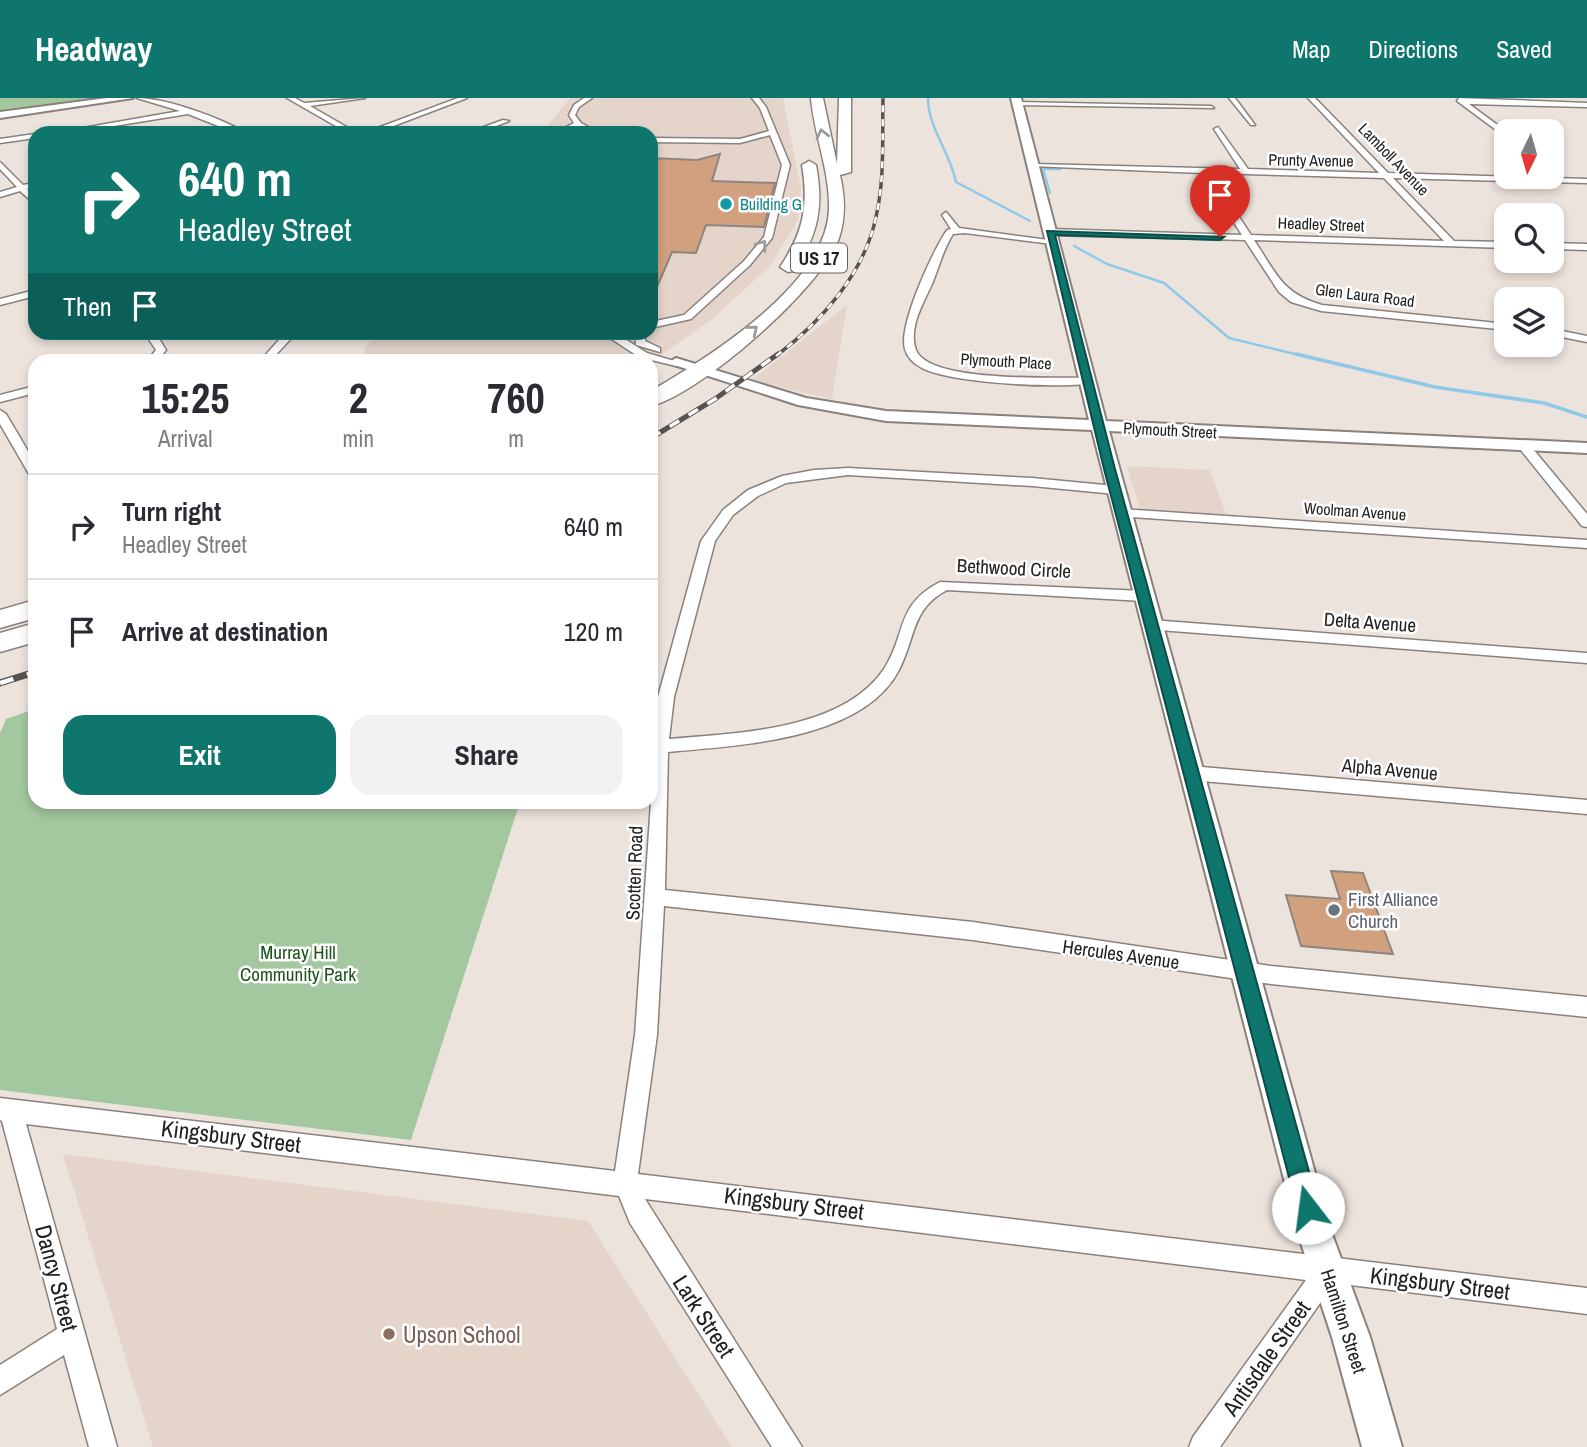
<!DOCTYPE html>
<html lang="en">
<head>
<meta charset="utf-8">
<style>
  body { margin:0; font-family:"Archivo Narrow",sans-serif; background:#f2f2f3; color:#2b2b33; height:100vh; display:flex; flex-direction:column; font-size:26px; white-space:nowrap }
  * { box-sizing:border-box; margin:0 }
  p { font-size:23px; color:#7c7c81 }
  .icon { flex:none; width:38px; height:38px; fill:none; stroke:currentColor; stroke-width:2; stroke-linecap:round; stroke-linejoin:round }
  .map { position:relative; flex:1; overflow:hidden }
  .sheet { position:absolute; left:28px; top:256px; width:630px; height:455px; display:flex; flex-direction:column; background:#fff; border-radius:21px; box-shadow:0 4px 10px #0003 }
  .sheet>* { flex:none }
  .banner { position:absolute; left:28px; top:28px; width:630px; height:214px; border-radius:21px; box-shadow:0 4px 10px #0003; background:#0f766e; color:#fff; overflow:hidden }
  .needle { width:46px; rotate:185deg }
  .tools { position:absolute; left:1494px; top:21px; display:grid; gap:14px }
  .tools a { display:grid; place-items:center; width:70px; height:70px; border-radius:14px; background:#fff; box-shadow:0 4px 10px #0003; font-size:35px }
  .pin { position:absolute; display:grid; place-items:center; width:60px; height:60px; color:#fff; margin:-72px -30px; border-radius:50% 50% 50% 0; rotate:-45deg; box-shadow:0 0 7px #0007 }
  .pin .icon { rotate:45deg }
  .me { position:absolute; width:77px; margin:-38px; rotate:345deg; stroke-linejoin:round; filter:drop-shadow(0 0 5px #0008) }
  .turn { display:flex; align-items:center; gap:24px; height:147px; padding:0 35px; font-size:32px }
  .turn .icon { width:91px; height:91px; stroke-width:2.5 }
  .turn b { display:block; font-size:49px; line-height:60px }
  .then { display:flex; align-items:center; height:66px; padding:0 35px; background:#0003; gap:14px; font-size:26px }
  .eta { display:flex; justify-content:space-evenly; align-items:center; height:119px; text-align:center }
  .eta b { font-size:42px; font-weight:700; line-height:49px }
  .button { display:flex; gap:14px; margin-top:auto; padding:14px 35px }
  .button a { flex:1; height:80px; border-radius:21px; background:#0f766e; color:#fff; font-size:28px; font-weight:700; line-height:80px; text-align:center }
  .button a+a { background:#f2f2f3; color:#2b2b33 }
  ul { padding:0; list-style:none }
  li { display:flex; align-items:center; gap:21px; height:105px; padding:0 35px; border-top:2px solid #e1e1e2 }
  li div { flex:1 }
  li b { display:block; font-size:26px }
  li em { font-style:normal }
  header { display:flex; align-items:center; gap:42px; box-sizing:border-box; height:98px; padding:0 35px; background:#0f766e; color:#fff }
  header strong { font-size:33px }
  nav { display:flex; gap:38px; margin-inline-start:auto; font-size:24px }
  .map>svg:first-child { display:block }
  .built { fill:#e4d4ca }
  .green { fill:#a3c79e }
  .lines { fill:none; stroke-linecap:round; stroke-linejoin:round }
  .stream-far1 { stroke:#8fc9e8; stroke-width:2.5 }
  .stream { stroke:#8fc9e8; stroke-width:3.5 }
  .building { fill:#d1a07f; stroke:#8d8580; stroke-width:2 }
  .street-casing { stroke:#8a817c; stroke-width:3 }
  .secondary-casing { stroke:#8a817c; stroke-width:4 }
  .highway-casing { stroke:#8a817c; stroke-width:3 }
  .street { fill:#fff; fill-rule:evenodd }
  .secondary { fill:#fff; fill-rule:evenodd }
  .highway { fill:#fff; fill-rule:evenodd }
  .rail-far2-casing { stroke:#585350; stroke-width:3.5 }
  .rail-far1-casing { stroke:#585350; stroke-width:5 }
  .rail-casing { stroke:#585350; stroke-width:7 }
  .rail-far2 { stroke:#fff; stroke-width:2.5; stroke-dasharray:7; stroke-linecap:butt }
  .rail-far1 { stroke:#fff; stroke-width:3.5; stroke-dasharray:11; stroke-linecap:butt }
  .rail { stroke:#fff; stroke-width:4.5; stroke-dasharray:14; stroke-linecap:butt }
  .oneway { stroke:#9c9b9a }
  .route { fill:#0f766e; stroke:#0a4d48; stroke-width:2 }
  .culture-dot { fill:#0f9aa8; stroke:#fff; stroke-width:2.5 }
  .worship-dot { fill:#6b7280; stroke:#fff; stroke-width:2.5 }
  .education-dot { fill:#8d6e63; stroke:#fff; stroke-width:2.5 }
  .labels { text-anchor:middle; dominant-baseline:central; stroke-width:5; stroke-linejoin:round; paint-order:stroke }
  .far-street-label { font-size:16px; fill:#23201e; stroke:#fff }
  .far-culture-label { font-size:16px; fill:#0d838f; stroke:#fff; text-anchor:start }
  .shield { fill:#fff; stroke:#656362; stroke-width:2 }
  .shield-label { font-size:18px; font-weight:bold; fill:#23201e }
  .street-label { font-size:19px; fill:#23201e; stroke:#fff }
  .worship-label { font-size:19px; fill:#5b616d; stroke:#fff; text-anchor:start }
  .park-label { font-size:19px; fill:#1e531a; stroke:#fff }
  .near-street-label { font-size:23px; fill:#23201e; stroke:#fff }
  .near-education-label { font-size:23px; fill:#785e54; stroke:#fff; text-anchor:start }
</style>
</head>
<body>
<header>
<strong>Headway</strong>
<nav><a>Map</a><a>Directions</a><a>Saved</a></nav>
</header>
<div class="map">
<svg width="1587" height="1349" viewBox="0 0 1587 1349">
  <rect width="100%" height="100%" fill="#ede3dd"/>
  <g class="built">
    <path d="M570 0H783L801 90 798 122 770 168 711 222 651 264 368 262 364 251 378 235 651 234V35H542Z"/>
    <path d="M847 207 832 301 752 282Z"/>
    <path d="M1127 368 1210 372 1227 419 1140 411Z"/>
    <path d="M63 1056 588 1123 732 1349H153Z"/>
  </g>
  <g class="green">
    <path d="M0 0H114L0 15Z"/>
    <path d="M35 611V704H520L411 1042 0 992V635L6 621Z"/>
  </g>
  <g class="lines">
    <g class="stream-far1">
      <path d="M928 0C928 30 950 54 956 84L1030 123"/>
      <path d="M153 1 164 4"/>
      <path d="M223 24 250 35"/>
      <path d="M1050 95 1043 71H1060"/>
      <path d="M1074 148 1107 166 1164 185 1229 240 1303 258"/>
    </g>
    <path class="stream" d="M1296 256 1435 289 1544 305 1587 319"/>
  </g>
  <g class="building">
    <path d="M720 56 712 83 775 85 764 129 706 127 696 155 672 154 651 203V60L697 62Z"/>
    <path d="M1331 773 1363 775 1393 856 1301 848 1286 797 1340 801Z"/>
  </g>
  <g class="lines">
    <defs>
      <g id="street">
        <path d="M137 0C166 0 221 20 246 35H236L188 16 71 35H54L180 13Z"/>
        <path d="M287 0H295L304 5 365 0 310 8 357 35H348Z"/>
        <path d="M458 0H467L375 35H364Z"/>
        <path d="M584 0H592L579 9 575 17 581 25 599 35H590L578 29 565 35H555L574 25 569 17 574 7Z"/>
        <path d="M752 0H759L766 9 790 67 772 140 750 167 691 221 651 230V224L684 217 744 163 764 139 782 67 770 37 740 45 651 44V40L740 41 769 33 760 10Z"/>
        <path d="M1229 0H1235L1255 27H1251Z"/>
        <path d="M1308 0H1315L1388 75 1587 81V85L1393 80 1454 143 1507 144V150L1254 142C1277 176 1281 195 1322 207L1507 226V232L1321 213 1291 204 1279 194 1245 142 1050 137 1046 134 1050 131 1242 137 1202 75 1030 68 1034 66 1240 71 1214 31 1218 29 1248 71 1379 75ZM1210 75 1384 80 1444 143 1251 137Z"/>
        <path d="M1459 0 1587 5V9L1469 6 1507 34V40L1457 3Z"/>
        <path d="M1017 4 1211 8 1214 10 1015 7Z"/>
        <path d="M503 22 509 23 478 35H467Z"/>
        <path d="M631 31H637L638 33 629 35Z"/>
        <path d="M35 36V40L0 45V41Z"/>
        <path d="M0 64 23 87 33 85V89L27 91 35 99V106L20 93 0 99V94L17 89 0 71Z"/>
        <path d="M946 114 959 130 1056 143 1052 146 965 135 953 136C943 152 939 169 932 186 923 206 908 230 916 252 928 285 1056 279 1087 280L1091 281V285C1059 291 950 285 922 270 914 266 907 259 905 251 898 228 933 152 947 132L951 131 942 117Z"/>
        <path d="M1552 145 1587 146V152L1552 151Z"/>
        <path d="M35 192V198L0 207V201Z"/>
        <path d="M1552 231 1587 238V244L1552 237Z"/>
        <path d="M144 234H155L166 252 158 262H148L156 252Z"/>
        <path d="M286 234H297L271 262H261Z"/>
        <path d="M601 234H614L647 255 681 265 676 268 639 259Z"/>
        <path d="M635 234H645V243L660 250V254L636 247Z"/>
        <path d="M35 288V295L0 304V297Z"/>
        <path d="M0 312 6 316 35 365V380L29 376 0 326Z"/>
        <path d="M1520 345H1528L1587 416V429L1582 428 1520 351Z"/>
        <path d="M848 370 1032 380 1115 388 1121 392 1115 396 1032 388 848 377 786 385 758 398 733 417 715 443 674 599 669 641C736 635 842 633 884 571 907 536 895 507 940 484L1143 493 1150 498 1143 503 947 492C911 511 916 539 899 572 862 643 738 647 668 654L665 792 973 824 1271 868 1587 899V919L1271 886 973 842 664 808 657 937 638 1076 1587 1190V1216L1334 1185 1220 1349H1189L1193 1339 1306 1182 645 1101 802 1349H772L630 1125 619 1098 26 1026 117 1349H89L64 1257 0 1297V1267L57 1231 2 1023 0 1022V1000L615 1073 635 937 651 704V648L658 599 701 443 723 412 748 392 782 378 814 372Z"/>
        <path d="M1121 411 1587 442V450L1116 418V412Z"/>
        <path d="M1151 522 1587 555V565L1146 531 1143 527Z"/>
        <path d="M1190 668 1587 702V716L1190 682 1184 680 1181 675 1184 670Z"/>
      </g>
      <g id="secondary">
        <path d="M107 0H133L0 20V14Z"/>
        <path d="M1011 0H1021L1106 323 1587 345V355L1109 333 1332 1136 1370 1239 1402 1349H1362L1332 1239 1298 1136 1092 332 886 323 798 307 668 265 676 260 806 300 886 313 1089 322Z"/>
      </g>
      <g id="highway">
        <path d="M811 0H823L837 66 839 0H851V74L840 77C845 99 846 119 839 140 823 189 700 296 651 308V293C709 259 827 186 829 111 830 73 814 37 811 0Z"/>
        <path d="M809 63 816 67C824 109 818 137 794 173L788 174 780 169C803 135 809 108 802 67Z"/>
        <path d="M35 502V520L0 530V512Z"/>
        <path d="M35 525V544L0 554V535Z"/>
      </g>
    </defs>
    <use href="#street" class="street-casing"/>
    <use href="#secondary" class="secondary-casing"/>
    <use href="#highway" class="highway-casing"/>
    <use href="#street" class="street"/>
    <use href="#secondary" class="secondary"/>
    <use href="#highway" class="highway"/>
    <defs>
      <path id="rail-far2" d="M776 258C821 224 864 176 876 119 885 80 882 40 883 0"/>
      <path id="rail-far1" d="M651 340 715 301 778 256"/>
      <path id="rail" d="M0 585 35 574"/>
    </defs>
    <use href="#rail-far2" class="rail-far2-casing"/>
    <use href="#rail-far1" class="rail-far1-casing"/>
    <use href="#rail" class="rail-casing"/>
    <use href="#rail-far2" class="rail-far2"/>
    <use href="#rail-far1" class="rail-far1"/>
    <use href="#rail" class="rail"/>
  </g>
  <defs><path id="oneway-chevron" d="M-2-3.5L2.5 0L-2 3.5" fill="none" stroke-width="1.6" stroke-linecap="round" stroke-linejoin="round" transform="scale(1.75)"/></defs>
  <g class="oneway">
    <use href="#oneway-chevron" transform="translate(822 36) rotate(-104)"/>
    <use href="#oneway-chevron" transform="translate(762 147) rotate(-54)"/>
    <use href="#oneway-chevron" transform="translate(753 232) rotate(-39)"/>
  </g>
  <path class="route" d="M1047 133 1224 139 1220 142 1055 137 1115 371 1319 1110 1316 1118 1308 1121 1300 1118 1297 1110 1104 371Z"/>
  <circle class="culture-dot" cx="726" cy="106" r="7"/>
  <circle class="worship-dot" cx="1334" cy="812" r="7"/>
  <circle class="education-dot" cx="389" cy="1236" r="7"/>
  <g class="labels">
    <g class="far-street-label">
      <text transform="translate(1394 61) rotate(46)">Lamboll Avenue</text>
      <text transform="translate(1311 62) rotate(1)">Prunty Avenue</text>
      <text transform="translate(1321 126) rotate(2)">Headley Street</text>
      <text transform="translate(1365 197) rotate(7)">Glen Laura Road</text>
      <text transform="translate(1006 263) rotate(3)">Plymouth Place</text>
      <text transform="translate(1170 332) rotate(3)">Plymouth Street</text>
      <text transform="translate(1355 413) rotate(4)">Woolman Avenue</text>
    </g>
    <g class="far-culture-label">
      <text x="740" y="106">Building G</text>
    </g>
    <rect class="shield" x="791" y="145.5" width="56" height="29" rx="5"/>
    <g class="shield-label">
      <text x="819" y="160">US 17</text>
    </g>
    <g class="street-label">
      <text transform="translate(1014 470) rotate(3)">Bethwood Circle</text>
      <text transform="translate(1370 524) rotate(4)">Delta Avenue</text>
      <text transform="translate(1390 671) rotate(5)">Alpha Avenue</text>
      <text transform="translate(634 775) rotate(-88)">Scotten Road</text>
      <text transform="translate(1121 856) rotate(8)">Hercules Avenue</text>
      <text transform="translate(1344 1223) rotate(72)">Hamilton Street</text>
    </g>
    <g class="worship-label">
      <text x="1348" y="801">First Alliance<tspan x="1348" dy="22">Church</tspan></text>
    </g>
    <g class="park-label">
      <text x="298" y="854">Murray Hill<tspan x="298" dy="22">Community Park</tspan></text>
    </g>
    <g class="near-street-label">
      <text transform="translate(231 1038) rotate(7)">Kingsbury Street</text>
      <text transform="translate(794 1105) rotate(7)">Kingsbury Street</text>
      <text transform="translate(57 1180) rotate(75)">Dancy Street</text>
      <text transform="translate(1440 1185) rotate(7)">Kingsbury Street</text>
      <text transform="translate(704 1218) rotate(57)">Lark Street</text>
      <text transform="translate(1266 1260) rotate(-55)">Antisdale Street</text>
    </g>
    <g class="near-education-label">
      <text x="403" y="1236">Upson School</text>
    </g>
  </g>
</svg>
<div class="tools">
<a><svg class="needle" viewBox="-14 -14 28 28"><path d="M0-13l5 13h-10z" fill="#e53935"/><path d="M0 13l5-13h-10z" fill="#7c7c81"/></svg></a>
<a><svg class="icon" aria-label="search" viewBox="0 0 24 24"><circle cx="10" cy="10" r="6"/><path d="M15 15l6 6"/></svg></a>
<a><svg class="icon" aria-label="layers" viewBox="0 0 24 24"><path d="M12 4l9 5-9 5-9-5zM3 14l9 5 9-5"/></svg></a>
</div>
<div class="pin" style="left:1220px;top:139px;background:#d93025"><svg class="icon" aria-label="arrive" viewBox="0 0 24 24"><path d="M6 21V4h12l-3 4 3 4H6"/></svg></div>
<svg class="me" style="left:1308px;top:1110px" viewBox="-20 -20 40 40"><circle r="19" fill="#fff"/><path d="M0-13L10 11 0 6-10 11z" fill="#0f766e"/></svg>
<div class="banner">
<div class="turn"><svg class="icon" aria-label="right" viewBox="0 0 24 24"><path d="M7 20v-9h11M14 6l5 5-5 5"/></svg><div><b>640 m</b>Headley Street</div></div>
<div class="then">Then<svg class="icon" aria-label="arrive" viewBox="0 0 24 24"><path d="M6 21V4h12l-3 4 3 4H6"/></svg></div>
</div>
<section class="sheet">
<div class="eta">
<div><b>15:25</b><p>Arrival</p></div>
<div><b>2</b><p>min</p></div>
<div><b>760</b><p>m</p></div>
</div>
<ul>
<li><svg class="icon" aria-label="right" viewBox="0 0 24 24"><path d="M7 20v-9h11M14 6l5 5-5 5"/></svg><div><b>Turn right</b><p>Headley Street</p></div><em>640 m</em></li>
<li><svg class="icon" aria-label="arrive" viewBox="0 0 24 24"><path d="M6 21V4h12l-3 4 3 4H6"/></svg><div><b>Arrive at destination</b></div><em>120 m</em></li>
</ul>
<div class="button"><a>Exit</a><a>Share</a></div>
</section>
</div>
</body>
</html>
